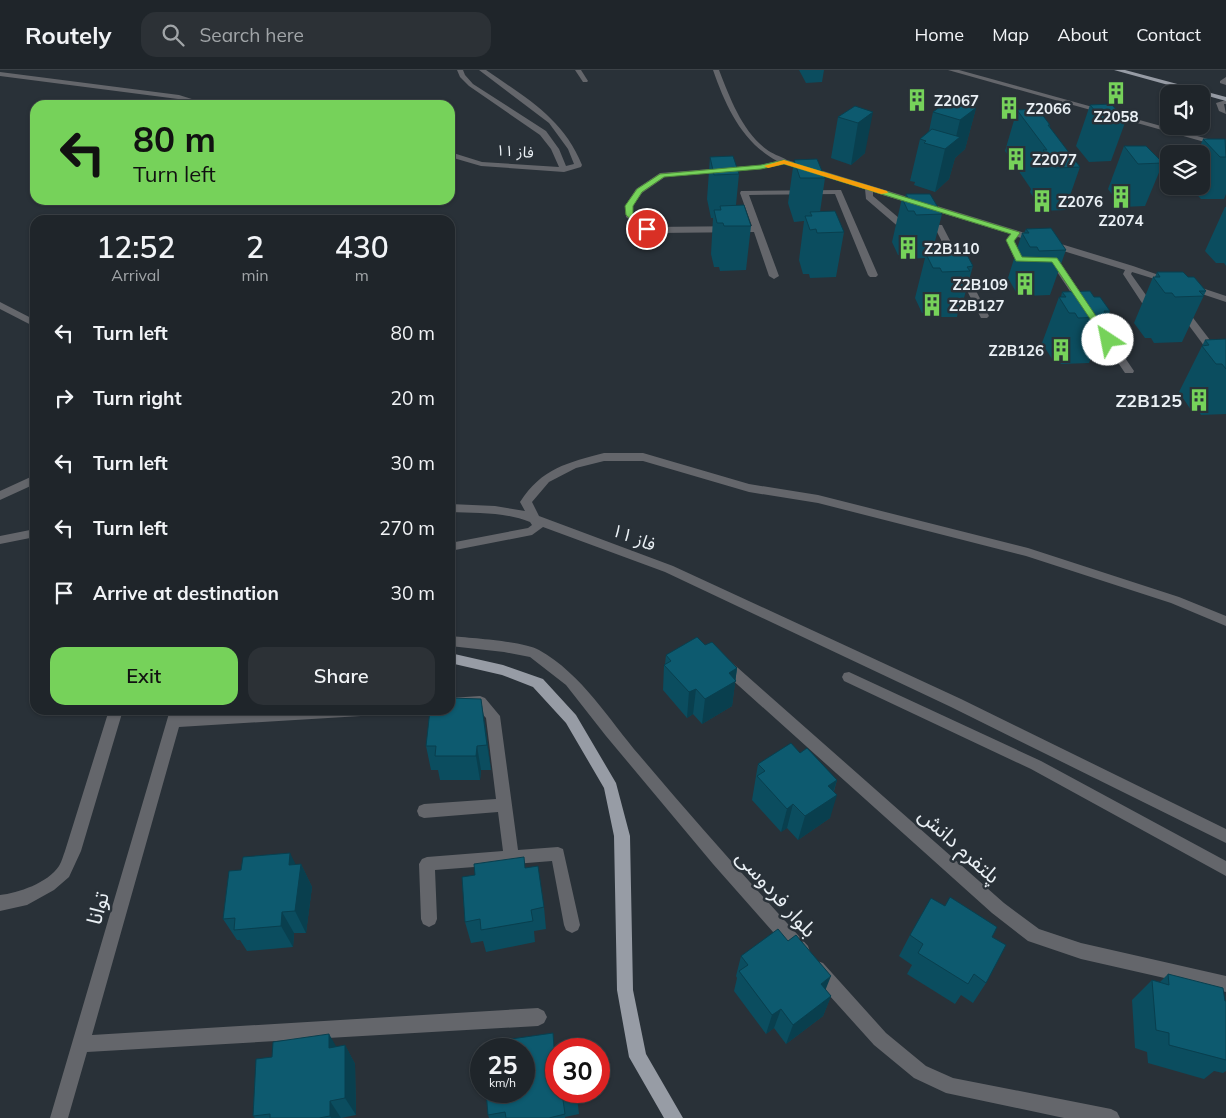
<!DOCTYPE html>
<html lang="en">
<head>
<meta charset="utf-8">
<style>
  body { margin:0; font-family:Mulish,"Noto Sans Arabic",sans-serif; background:#2c3136; color:#f1f3f6; height:100vh; display:flex; flex-direction:column; font-size:19px; white-space:nowrap }
  * { box-sizing:border-box; margin:0 }
  p { font-size:16px; color:#a1a5a8 }
  .icon { flex:none; width:28px; height:28px; fill:none; stroke:currentColor; stroke-width:2; stroke-linecap:round; stroke-linejoin:round }
  .map { position:relative; flex:1; overflow:hidden }
  .side { position:absolute; left:30px; top:145px; width:425px; height:500px; display:flex; flex-direction:column; background:#1f252a; border-radius:15px; box-shadow:0 1px 4px #0004,0 0 0 1px #3c4247 }
  .side>* { flex:none }
  .guide { position:absolute; left:30px; top:30px; width:425px; height:105px; border-radius:15px; box-shadow:0 1px 4px #0004,0 0 0 1px #3c4247; background:#76d25a; color:#111; overflow:hidden }
  .tools { position:absolute; left:1160px; top:15px; display:grid; gap:10px }
  .tools a { display:grid; place-items:center; width:50px; height:50px; border-radius:10px; background:#1f252a; box-shadow:0 1px 4px #0004,0 0 0 1px #3c4247; font-size:25px }
  .speed { position:absolute; left:470px; top:968px; display:flex; gap:10px; font-size:25px; font-weight:700; text-align:center }
  .speed>* { display:grid; place-content:center; width:65px; height:65px; border-radius:50%; background:#1f252a; box-shadow:0 1px 4px #0004,0 0 0 1px #3c4247; line-height:1 }
  .speed small { font-size:12px; font-weight:400 }
  .speed .limit { border:8px solid #d22; background:#fff; color:#111 }
  .pin { position:absolute; display:grid; place-items:center; width:42px; height:42px; color:#fff; margin:-21px; border:2px solid #fff; border-radius:50%; box-shadow:0 1px 5px #0007 }
  .me { position:absolute; width:55px; margin:-28px; rotate:326deg; stroke-linejoin:round; filter:drop-shadow(0 0 4px #0008) }
  .turn { display:flex; align-items:center; gap:18px; height:105px; padding:0 20px; font-size:22px }
  .turn .icon { width:65px; height:65px; stroke-width:2.5 }
  .turn b { display:block; font-size:35px; line-height:42px }
  .eta { display:flex; justify-content:space-evenly; align-items:center; height:85px; text-align:center }
  .eta b { font-size:30px; font-weight:600; line-height:35px }
  .button { display:flex; gap:10px; margin-top:auto; padding:10px 20px }
  .button a { flex:1; height:58px; border-radius:15px; background:#76d25a; color:#111; font-size:20px; font-weight:600; line-height:58px; text-align:center }
  .button a+a { background:#2c3136; color:#f1f3f6 }
  ul { padding:0; list-style:none }
  li { display:flex; align-items:center; gap:15px; height:65px; padding:0 20px }
  li div { flex:1 }
  li b { display:block; font-size:19px }
  li em { font-style:normal }
  header { display:flex; align-items:center; gap:30px; box-sizing:border-box; height:70px; padding:0 25px; background:#1f252a; border-bottom:1px solid #3c4247 }
  header strong { font-size:24px }
  nav { display:flex; gap:28px; margin-inline-start:auto; font-size:18px }
  .search { width:350px; height:45px; background:#2c3136; display:flex; align-items:center; gap:12px; box-sizing:border-box; padding:0 18px; border-radius:15px; color:#a1a5a8; font-size:19px }
  .map>svg:first-child { display:block }
  .lines { fill:none; stroke-linecap:round; stroke-linejoin:round }
  .minor { fill:#64666b; fill-rule:evenodd }
  .major { fill:#979ca5; fill-rule:evenodd }
  .wall { fill:#0b4d5f }
  .shaded-wall { fill:#093f4e }
  .building { fill:#0d5a6f; stroke:#093f4e }
  .route { fill:#76d25a; stroke:#4d883a }
  .slow { fill:#f59e0b }
  .labels { text-anchor:middle; dominant-baseline:central; stroke-width:5; stroke-linejoin:round; paint-order:stroke }
  .far-poi-label { font-size:15px; font-weight:bold; fill:#eaf0f5; stroke:#293138; text-anchor:start }
  .far-street-label { font-size:15px; fill:#eaf0f5; stroke:#293138 }
  .poi-label { font-size:18px; font-weight:bold; fill:#eaf0f5; stroke:#293138; text-anchor:end }
  .street-label { font-size:18px; fill:#eaf0f5; stroke:#293138 }
  .near-street-label { font-size:21px; fill:#eaf0f5; stroke:#293138 }
</style>
</head>
<body>
<header>
<strong>Routely</strong>
<div class="search"><svg class="icon" aria-label="search" viewBox="0 0 24 24"><circle cx="10" cy="10" r="6"/><path d="M15 15l6 6"/></svg>Search here</div>
<nav><a>Home</a><a>Map</a><a>About</a><a>Contact</a></nav>
</header>
<div class="map">
<svg width="1226" height="1048" viewBox="0 0 1226 1048">
  <rect width="100%" height="100%" fill="#293138"/>
  <g class="lines">
    <g class="minor">
      <path d="M457 0H463L465 5 473 14 546 61 559 79 566 96 574 94 568 79 549 53 479 0H486C526 28 563 48 582 95L581 97 564 102 481 96 450 87V82L482 92 559 97 551 79 540 65 469 16 460 7Z"/>
      <path d="M575 0H581L588 11 587 12H583Z"/>
      <path d="M713 0H719C730 28 742 61 766 79 772 84 780 86 787 90L1133 196 1176 211 1171 214 1132 202 1131 204 1148 228H1160L1165 231 1160 234 1142 233 1123 204 1125 200 1018 167 1014 170 1022 187H1029L1033 190 1029 193 1016 192 1006 170 1010 164 873 122V126L906 154 942 155 989 246 987 248H981L936 160 901 159 866 129 865 119 784 94 761 99 665 107 642 123 633 136V144L649 157 752 156 740 123 741 121 841 120 878 205 876 207H870L868 205 835 124 749 125 779 206 774 209 769 206 754 162 657 163 644 161 626 147 625 136 636 119 660 103 761 95 777 91C742 72 726 37 713 0Z"/>
      <path d="M948 0H959L1226 74V78Z"/>
      <path d="M0 2 179 25 211 35H199L178 29 0 6Z"/>
      <path d="M1226 7V15L1220 13V11Z"/>
      <path d="M1226 30V34H1224L1226 44 1219 41 1216 33Z"/>
      <path d="M1054 187 1057 188 1134 301 1133 303H1125L1051 193 1045 190Z"/>
      <path d="M1190 214 1226 226V232L1187 219V215Z"/>
      <path d="M0 232 35 250V257L0 239Z"/>
      <path d="M1181 235 1184 236 1226 291V301L1222 300 1176 238Z"/>
      <path d="M604 383H643L749 414 818 425 1028 478 1179 527 1226 546V556L1171 533 1026 486 818 433 749 422 643 391H604L576 398 549 412 532 432 539 446 673 496 961 629 1226 759V773L951 637 665 502 543 457 532 465 450 481V473L528 458 532 455 530 452C505 442 477 443 450 442V434L495 436 525 441 520 432C542 398 567 393 604 383Z"/>
      <path d="M35 405V414L0 430V421Z"/>
      <path d="M35 459V467L0 474V466Z"/>
      <path d="M450 566C470 568 523 571 539 580 582 604 609 650 640 686 695 751 751 814 808 876L810 882 808 888 802 890 796 888 713 794 606 666 566 615 530 587 504 582 450 576Z"/>
      <path d="M724 589 729 590 1004 833 1039 859 1081 873 1226 906V922L1081 889 1028 871 992 843 719 598 717 594 719 590Z"/>
      <path d="M849 602 1041 691 1226 791V806L1031 699 844 611 842 607 844 603Z"/>
      <path d="M480 626 485 628 500 646 518 780 558 777 563 779 580 855 578 860 572 863 566 860 564 855 552 791 435 800 437 849 435 854 429 857 423 854 421 849 419 794 422 789 427 787 503 781 498 742 424 748 419 746 417 741 419 736 424 734 496 729 486 648 477 638 450 640V628Z"/>
      <path d="M109 640H123L81 781 69 807 54 820 27 835 0 841V825C18 823 48 813 59 796 62 791 63 786 65 781Z"/>
      <path d="M170 640H184L182 646 272 640H368L366 644 361 646 179 657 92 965 538 938 544 941 547 947 544 953 538 956 87 982 68 1048H50Z"/>
      <path d="M817 891 823 893 886 963 926 996 953 1008 1111 1039 1117 1042 1120 1048H1064L946 1023 914 1008 874 975 811 905 809 899 811 893Z"/>
    </g>
    <g class="major">
      <path d="M1114 0H1125L1226 27V31Z"/>
      <path d="M450 583 503 595 543 609 576 645 616 713 630 766 633 920 646 984 683 1048H664L629 987 617 920 614 766 604 718 566 653 533 617 502 605 450 593Z"/>
    </g>
  </g>
  <g class="wall">
    <path d="M799 0H824L822 12 806 13Z"/>
    <path d="M1090 35 1126 50 1111 91 1089 92 1076 76Z"/>
    <path d="M855 36 865 83 851 95 831 88 838 47Z"/>
    <path d="M976 38 965 79 955 88 949 109 935 122 914 115 915 112 910 111 920 69 929 61 933 42Z"/>
    <path d="M1017 40 1050 55V58L1080 97 1065 140 1042 141 1030 122 1031 119 1005 81Z"/>
    <path d="M1203 69H1226V124L1224 129H1201L1189 116H1201V84H1197Z"/>
    <path d="M1124 76 1163 93 1145 136 1122 137 1108 119Z"/>
    <path d="M710 87 739 104 736 135 751 156 746 200 720 201 719 197H714L711 184 713 148H711L707 129Z"/>
    <path d="M794 90 825 108 820 142 844 162 836 207 810 208 809 204H803L799 190 804 151 794 152 788 133Z"/>
    <path d="M906 124 942 144 933 179 960 184 973 196 960 242H958L957 247H930L928 243H922L915 228 925 188 906 189 904 185H898L892 172 902 128H905Z"/>
    <path d="M1225 137H1226V196L1224 193H1216L1205 181Z"/>
    <path d="M1026 159 1066 180 1050 225 1024 226 1022 222H1016L1008 208 1022 163H1024Z"/>
    <path d="M1157 202 1188 207 1206 221 1182 272 1154 273 1151 268H1145L1134 253 1153 207H1155Z"/>
    <path d="M1062 222 1094 227 1110 241 1089 293 1061 294 1058 289H1052L1042 273 1059 227H1061Z"/>
    <path d="M1226 269V344L1201 345 1198 340H1191L1179 322 1205 270Z"/>
    <path d="M705 575 737 598 732 636 702 654 693 644 687 648 663 620 664 595 665 594 666 585Z"/>
    <path d="M485 654 491 700H481L480 710H440L438 700H431L426 676Z"/>
    <path d="M800 683 837 710 834 721 830 748 798 770 787 758 781 762 752 730 758 694Z"/>
    <path d="M301 794 312 817 306 863H294L293 877 247 881 240 870H237L223 849 296 795Z"/>
    <path d="M525 798 544 837 546 859 534 861 535 872 486 882 483 871 471 873 465 852Z"/>
    <path d="M910 865 992 867 986 913 973 933 961 925 955 934 907 904 912 895 899 886Z"/>
    <path d="M741 886 825 920 831 926 823 946 786 974 774 958 766 964 734 921 737 908 736 906Z"/>
    <path d="M1168 904 1226 931V1001L1223 1003 1214 1001 1204 1009 1148 993 1147 982 1135 978 1132 930 1152 910 1160 912Z"/>
    <path d="M345 975 355 994 356 1045 341 1048H255L253 1046 337 977Z"/>
    <path d="M555 977 577 1027 579 1044 565 1047V1048H489L488 1045Z"/>
  </g>
  <g class="shaded-wall">
    <path d="M976 38 965 79 955 88 949 109 935 122 945 79 955 71 960 50Z"/>
    <path d="M873 42 865 83 851 95 858 53Z"/>
    <path d="M737 598 732 636 702 654 705 629 729 603Z"/>
    <path d="M696 619 693 644 687 648 689 622Z"/>
    <path d="M481 629 485 654 491 700 487 675Z"/>
    <path d="M477 676 481 700 480 710 476 686Z"/>
    <path d="M837 710 831 728 837 725 830 748 798 770 805 746 828 716Z"/>
    <path d="M793 734 787 758 781 762 787 739Z"/>
    <path d="M290 783 300 803 301 794 312 817 306 863 295 841 289 795Z"/>
    <path d="M282 842 294 863 293 877 281 856Z"/>
    <path d="M831 906 823 926 821 914Z"/>
    <path d="M831 926 823 946 786 974 793 955Z"/>
    <path d="M781 939 774 958 766 964 772 945Z"/>
    <path d="M329 964 340 983 329 978Z"/>
    <path d="M345 975 355 994 356 1045 345 1028Z"/>
    <path d="M330 1031 341 1048H331L330 1046Z"/>
  </g>
  <g class="building">
    <path d="M949 30 976 38 960 50 933 42Z"/>
    <path d="M1111 34 1126 50H1103L1090 35Z"/>
    <path d="M855 36 873 42 858 53 838 47Z"/>
    <path d="M1038 39 1050 55H1048L1080 97 1056 98 1043 80H1047L1017 40Z"/>
    <path d="M932 59 960 67 945 79 924 73 926 71 920 69Z"/>
    <path d="M1203 69H1225L1226 87H1220Z"/>
    <path d="M1124 76H1146L1163 93 1138 94Z"/>
    <path d="M733 86 739 104 714 105 710 87Z"/>
    <path d="M817 89 825 108H800L794 90Z"/>
    <path d="M906 124H930L942 144 916 145 914 141H908L902 128H908Z"/>
    <path d="M744 135 751 156H724L723 153H717L714 140H721L720 136Z"/>
    <path d="M835 141 844 162 817 163 816 159 810 160 805 146H812L810 142Z"/>
    <path d="M1051 158 1066 180 1039 181 1037 177H1030L1022 163H1029L1026 159Z"/>
    <path d="M957 178 960 184 966 183 973 196 967 197 970 201 942 202 940 198H933L926 184 933 183 931 179Z"/>
    <path d="M1157 202H1183L1188 207H1194L1206 221H1199L1204 226 1175 227 1172 223H1165L1153 207H1160Z"/>
    <path d="M1090 221 1094 227H1100L1110 241H1104L1108 247 1078 248 1075 243H1069L1059 227H1066L1062 222Z"/>
    <path d="M1226 269V299L1222 294H1216L1202 276 1209 275 1205 270Z"/>
    <path d="M697 567 705 575 712 572 737 598 729 603 736 611 705 629 696 619 689 622 664 595 671 591 666 585Z"/>
    <path d="M450 628 481 629 487 675 477 676 476 686H435L436 676H426L430 640H450Z"/>
    <path d="M791 673 800 683 807 678 837 710 828 716 837 725 805 746 793 734 787 739 757 706 765 701 758 694Z"/>
    <path d="M290 783 289 795 301 794 295 841 282 842 281 856 234 860 235 848 223 849 229 801 241 800 243 787Z"/>
    <path d="M524 787 525 798 538 796 544 837 531 840 533 851 481 860 480 849 465 852 462 807 475 805 474 794Z"/>
    <path d="M950 827 997 857 992 867 1006 875 986 913 974 904 968 914 918 883 923 874 910 865 931 828 945 836Z"/>
    <path d="M778 859 788 871 796 865 831 906 821 914 831 926 793 955 781 939 772 945 739 901 748 895 741 886Z"/>
    <path d="M1168 904 1223 918 1225 931H1226V990L1169 975V963L1156 960 1152 910 1169 915Z"/>
    <path d="M553 963 554 977 570 975V979H556V1021H576L577 1027 563 1030 565 1044 549 1048H506L505 1042 488 1045 486 1021H524V979H498L497 971Z"/>
    <path d="M329 964V978L345 975V1028L330 1031V1046L319 1048H270V1044L253 1046 256 989 272 987 273 972Z"/>
  </g>
  <path class="route" d="M784 90 1019 162 1020 163 1014 171 1022 187 1057 188 1112 270 1111 271H1105L1052 192 1016 191 1006 170 1011 164 784 94 761 99 664 107 642 122 633 136V144L650 157V161H644L626 145 625 136 637 119 660 104 761 95Z"/>
  <path class="slow" d="M784 90 887 121 888 123 881 124 784 94 768 98 764 96Z"/>
  <defs>
    <symbol id="building-bare" viewBox="-9 -9 18 18"><path d="M-4-6H4V6H1V3H-1V6H-4ZM-2.5-4.3h1.7v1.8h-1.7ZM.8-4.3h1.7v1.8H.8ZM-2.5-1h1.7V.8h-1.7ZM.8-1h1.7V.8H.8Z" fill="#76d25a" stroke="#293138" stroke-width="2.5" paint-order="stroke"/></symbol>
  </defs>
  <g fill-rule="evenodd">
    <use href="#building-bare" x="1100" y="7" width="32" height="32"/>
    <use href="#building-bare" x="901" y="14" width="32" height="32"/>
    <use href="#building-bare" x="993" y="22" width="32" height="32"/>
    <use href="#building-bare" x="1000" y="73" width="32" height="32"/>
    <use href="#building-bare" x="1105" y="111" width="32" height="32"/>
    <use href="#building-bare" x="1026" y="115" width="32" height="32"/>
    <use href="#building-bare" x="892" y="162" width="32" height="32"/>
    <use href="#building-bare" x="1009" y="198" width="32" height="32"/>
    <use href="#building-bare" x="916" y="219" width="32" height="32"/>
    <use href="#building-bare" x="1045" y="264" width="32" height="32"/>
    <use href="#building-bare" x="1183" y="314" width="32" height="32"/>
  </g>
  <g class="labels">
    <g class="far-poi-label">
      <text x="934" y="30">Z2067</text>
      <text x="1026" y="38">Z2066</text>
      <text x="1116" y="46" text-anchor="middle">Z2058</text>
      <text x="1032" y="89">Z2077</text>
      <text x="1058" y="131">Z2076</text>
      <text x="1121" y="150" text-anchor="middle">Z2074</text>
      <text x="924" y="178">Z2B110</text>
      <text x="1008" y="214" text-anchor="end">Z2B109</text>
      <text x="949" y="235">Z2B127</text>
      <text x="1044" y="280" text-anchor="end">Z2B126</text>
    </g>
    <g class="far-street-label">
      <text transform="translate(515 81) rotate(4)">فاز ۱۱</text>
    </g>
    <g class="poi-label">
      <text x="1182" y="330">Z2B125</text>
    </g>
    <g class="street-label">
      <text transform="translate(634 467) rotate(21)">فاز ۱۱</text>
    </g>
    <g class="near-street-label">
      <text transform="translate(960 775) rotate(42)">پلتفرم دانش</text>
      <text transform="translate(777 823) rotate(48)">بلوار فردوسی</text>
      <text transform="translate(97 838) rotate(-74)">توانا</text>
    </g>
  </g>
</svg>
<div class="tools">
<a><svg class="icon" aria-label="sound" viewBox="0 0 24 24"><path d="M4 9h4l5-4v14l-5-4H4zM17 9q2 3 0 6"/></svg></a>
<a><svg class="icon" aria-label="layers" viewBox="0 0 24 24"><path d="M12 4l9 5-9 5-9-5zM3 14l9 5 9-5"/></svg></a>
</div>
<div class="speed"><div>25<small>km/h</small></div><div class="limit">30</div></div>
<div class="pin" style="left:647px;top:159px;background:#d93025"><svg class="icon" aria-label="arrive" viewBox="0 0 24 24"><path d="M6 21V4h12l-3 4 3 4H6"/></svg></div>
<svg class="me" style="left:1108px;top:270px" viewBox="-20 -20 40 40"><circle r="19" fill="#fff"/><path d="M0-13L10 11 0 6-10 11z" fill="#76d25a"/></svg>
<div class="guide">
<div class="turn"><svg class="icon" aria-label="left" viewBox="0 0 24 24"><path d="M17 20v-9H6M10 6l-5 5 5 5"/></svg><div><b>80 m</b>Turn left</div></div>
</div>
<section class="side">
<div class="eta">
<div><b>12:52</b><p>Arrival</p></div>
<div><b>2</b><p>min</p></div>
<div><b>430</b><p>m</p></div>
</div>
<ul>
<li><svg class="icon" aria-label="left" viewBox="0 0 24 24"><path d="M17 20v-9H6M10 6l-5 5 5 5"/></svg><div><b>Turn left</b></div><em>80 m</em></li>
<li><svg class="icon" aria-label="right" viewBox="0 0 24 24"><path d="M7 20v-9h11M14 6l5 5-5 5"/></svg><div><b>Turn right</b></div><em>20 m</em></li>
<li><svg class="icon" aria-label="left" viewBox="0 0 24 24"><path d="M17 20v-9H6M10 6l-5 5 5 5"/></svg><div><b>Turn left</b></div><em>30 m</em></li>
<li><svg class="icon" aria-label="left" viewBox="0 0 24 24"><path d="M17 20v-9H6M10 6l-5 5 5 5"/></svg><div><b>Turn left</b></div><em>270 m</em></li>
<li><svg class="icon" aria-label="arrive" viewBox="0 0 24 24"><path d="M6 21V4h12l-3 4 3 4H6"/></svg><div><b>Arrive at destination</b></div><em>30 m</em></li>
</ul>
<div class="button"><a>Exit</a><a>Share</a></div>
</section>
</div>
</body>
</html>
